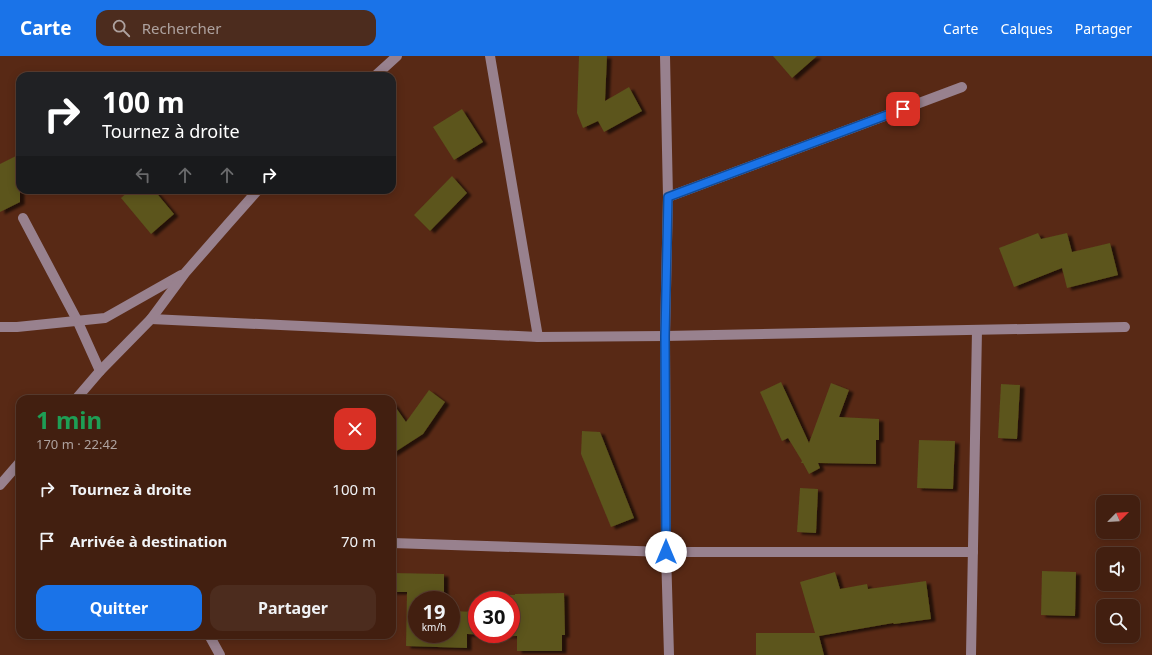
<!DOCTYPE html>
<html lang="fr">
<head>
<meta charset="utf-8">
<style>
  body { margin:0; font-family:"Noto Sans",sans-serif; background:#4c2c1e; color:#f1f3f6; height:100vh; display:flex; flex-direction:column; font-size:15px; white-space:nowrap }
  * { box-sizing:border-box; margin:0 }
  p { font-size:13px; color:#aea29f }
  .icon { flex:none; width:22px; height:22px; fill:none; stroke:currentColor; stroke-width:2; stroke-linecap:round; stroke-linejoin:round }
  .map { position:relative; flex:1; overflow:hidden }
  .drawer { position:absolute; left:16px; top:339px; width:380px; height:244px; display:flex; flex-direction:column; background:#421f10; border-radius:12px; box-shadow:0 2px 10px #0003,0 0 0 1px #5a3d30 }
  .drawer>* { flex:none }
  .guide { position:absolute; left:16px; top:16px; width:380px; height:122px; border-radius:12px; box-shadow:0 2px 10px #0003,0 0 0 1px #5a3d30; background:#202124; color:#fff; overflow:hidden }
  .needle { width:26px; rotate:66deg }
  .tools { position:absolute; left:1096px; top:439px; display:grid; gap:8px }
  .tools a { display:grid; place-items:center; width:44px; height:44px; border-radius:8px; background:#421f10; box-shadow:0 2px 10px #0003,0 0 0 1px #5a3d30; font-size:20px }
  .speed { position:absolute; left:408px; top:535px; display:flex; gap:8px; font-size:20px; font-weight:700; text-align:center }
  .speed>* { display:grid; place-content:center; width:52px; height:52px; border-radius:50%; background:#421f10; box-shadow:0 2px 10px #0003,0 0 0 1px #5a3d30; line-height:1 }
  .speed small { font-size:10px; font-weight:400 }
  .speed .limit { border:6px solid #d22; background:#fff; color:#111 }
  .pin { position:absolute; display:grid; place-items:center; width:34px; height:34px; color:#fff; margin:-17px; border-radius:8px; box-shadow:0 2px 6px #0006 }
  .me { position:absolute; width:44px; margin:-22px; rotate:0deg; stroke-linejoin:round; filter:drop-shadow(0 0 3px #0008) }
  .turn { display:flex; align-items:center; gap:14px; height:84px; padding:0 20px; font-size:18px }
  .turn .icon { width:52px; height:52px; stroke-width:2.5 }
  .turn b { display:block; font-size:28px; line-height:34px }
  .lanes { display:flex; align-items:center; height:38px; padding:0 20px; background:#0003; justify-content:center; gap:20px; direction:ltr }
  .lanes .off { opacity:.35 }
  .round { display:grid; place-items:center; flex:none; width:42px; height:42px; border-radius:12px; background:#4c2c1e }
  .headline { display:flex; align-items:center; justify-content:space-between; height:68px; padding:0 20px }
  h1 { font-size:24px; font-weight:700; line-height:30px; color:#1e9e55 }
  .action { display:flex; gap:8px; margin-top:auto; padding:8px 20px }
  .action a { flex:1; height:46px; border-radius:12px; background:#1a73e8; color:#fff; font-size:16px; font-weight:700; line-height:46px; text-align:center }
  .action a+a { background:#4c2c1e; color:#f1f3f6 }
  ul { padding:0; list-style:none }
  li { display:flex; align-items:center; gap:12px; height:52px; padding:0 20px }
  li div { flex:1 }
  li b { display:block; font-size:15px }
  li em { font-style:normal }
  header { display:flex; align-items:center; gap:24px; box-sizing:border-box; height:56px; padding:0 20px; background:#1a73e8; color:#fff }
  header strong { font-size:19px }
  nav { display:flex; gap:22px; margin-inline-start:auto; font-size:14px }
  .search { width:280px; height:36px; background:#4c2c1e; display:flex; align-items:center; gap:10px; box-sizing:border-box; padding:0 14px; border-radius:12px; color:#aea29f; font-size:15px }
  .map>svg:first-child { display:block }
  .building { fill:#5b541c; filter:url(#shadow) }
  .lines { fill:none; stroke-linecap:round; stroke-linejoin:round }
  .minor { stroke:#98818e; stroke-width:10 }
  .route-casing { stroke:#114b97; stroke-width:10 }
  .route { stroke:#1a73e8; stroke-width:7 }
</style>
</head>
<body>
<header>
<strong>Carte</strong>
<div class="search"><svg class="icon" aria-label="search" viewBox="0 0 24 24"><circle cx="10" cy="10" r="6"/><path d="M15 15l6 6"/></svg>Rechercher</div>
<nav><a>Carte</a><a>Calques</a><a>Partager</a></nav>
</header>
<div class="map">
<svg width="1152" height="599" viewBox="0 0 1152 599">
  <defs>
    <filter id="shadow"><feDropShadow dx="4.5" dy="2.5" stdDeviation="1" flood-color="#0009"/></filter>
  </defs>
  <rect width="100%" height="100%" fill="#582915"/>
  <g class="building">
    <path d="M579 0H607L605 45 629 31 642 55 604 76 598 65 583 72 577 57Z"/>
    <path d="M773 0H817L792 22Z"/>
    <path d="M462 53 483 86 454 104 433 71Z"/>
    <path d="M20 98V146L0 156V108Z"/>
    <path d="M452 120 467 137 430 175 414 159Z"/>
    <path d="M130 134H154L174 158 151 178 121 142Z"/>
    <path d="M1038 177 1041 183 1067 177 1072 196 1110 187 1118 219 1067 232 1062 212 1014 231 999 192Z"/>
    <path d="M781 326 809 387 831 327 849 334 839 361 879 363V384H876V408L818 407 820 412 809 418 803 407H801L802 405 788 382 782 385 760 336Z"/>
    <path d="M1001 328 1020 329 1017 383 998 382Z"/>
    <path d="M429 334 445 346 423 378 392 398V346L406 366Z"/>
    <path d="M582 375 600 376 634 462 611 471 581 398Z"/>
    <path d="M919 384 955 385 953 433 917 432Z"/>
    <path d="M800 432 818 433 816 477 797 476Z"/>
    <path d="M1042 515 1076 516 1075 560 1041 559Z"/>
    <path d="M835 516 840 533 867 528 868 533 926 525 931 563 894 568 893 567 819 580 824 599H756V577H815L800 526Z"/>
    <path d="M392 517 444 518V544H417V578H451V555L477 556V578H511V544H480V538L515 539V538L564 537 565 579H562V595H517V580L467 578V592L406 590 407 536H392Z"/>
  </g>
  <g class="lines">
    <g class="minor">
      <path d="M490 0 538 281"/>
      <path d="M665 0 668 141 665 280 666 496 669 599"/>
      <path d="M375 20 397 0"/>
      <path d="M668 141 962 31"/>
      <path d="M23 162 77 264 100 315"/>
      <path d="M151 263 538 281 665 280 1125 271"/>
      <path d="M0 271H17L105 262 181 219"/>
      <path d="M76 343 100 315 151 263 185 217 227 169 258 134"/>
      <path d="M0 429 20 406"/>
      <path d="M392 487 666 496H973"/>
      <path d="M209 579 220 599"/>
      <path d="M971 599 977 274"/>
    </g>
  </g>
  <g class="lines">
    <defs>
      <path id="route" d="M666 496 665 280 668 141 903 53"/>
    </defs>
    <use href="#route" class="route-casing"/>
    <use href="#route" class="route"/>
  </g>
</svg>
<div class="tools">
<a><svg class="needle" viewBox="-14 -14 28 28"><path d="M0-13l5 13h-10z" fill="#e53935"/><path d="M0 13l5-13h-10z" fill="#aea29f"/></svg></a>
<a><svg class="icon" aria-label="sound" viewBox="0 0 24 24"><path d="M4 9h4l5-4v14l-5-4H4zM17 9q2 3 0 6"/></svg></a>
<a><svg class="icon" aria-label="search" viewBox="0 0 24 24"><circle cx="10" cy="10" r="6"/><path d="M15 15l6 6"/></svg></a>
</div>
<div class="speed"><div>19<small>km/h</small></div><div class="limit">30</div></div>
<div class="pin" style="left:903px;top:53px;background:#d93025"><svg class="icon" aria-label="arrive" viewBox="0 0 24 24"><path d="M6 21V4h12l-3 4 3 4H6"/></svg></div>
<svg class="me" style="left:666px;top:496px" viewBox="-20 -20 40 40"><circle r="19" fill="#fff"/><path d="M0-13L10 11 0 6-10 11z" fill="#1a73e8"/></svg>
<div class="guide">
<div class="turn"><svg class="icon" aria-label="right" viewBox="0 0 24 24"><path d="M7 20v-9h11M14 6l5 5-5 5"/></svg><div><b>100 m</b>Tournez à droite</div></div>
<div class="lanes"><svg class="icon off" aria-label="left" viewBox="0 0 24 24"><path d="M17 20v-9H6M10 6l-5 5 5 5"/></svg><svg class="icon off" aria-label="ahead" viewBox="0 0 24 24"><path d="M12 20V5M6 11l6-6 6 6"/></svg><svg class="icon off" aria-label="ahead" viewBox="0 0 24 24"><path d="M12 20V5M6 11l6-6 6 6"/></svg><svg class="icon" aria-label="right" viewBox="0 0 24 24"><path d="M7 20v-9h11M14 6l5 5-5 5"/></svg></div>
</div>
<section class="drawer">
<div class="headline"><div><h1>1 min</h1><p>170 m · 22:42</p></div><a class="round" style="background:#d93025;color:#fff"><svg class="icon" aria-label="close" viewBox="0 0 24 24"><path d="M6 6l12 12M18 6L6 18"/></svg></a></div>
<ul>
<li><svg class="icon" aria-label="right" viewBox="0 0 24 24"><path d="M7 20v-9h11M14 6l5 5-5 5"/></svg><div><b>Tournez à droite</b></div><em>100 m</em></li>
<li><svg class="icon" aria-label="arrive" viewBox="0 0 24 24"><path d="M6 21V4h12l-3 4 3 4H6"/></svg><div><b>Arrivée à destination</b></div><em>70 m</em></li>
</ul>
<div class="action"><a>Quitter</a><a>Partager</a></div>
</section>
</div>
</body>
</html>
